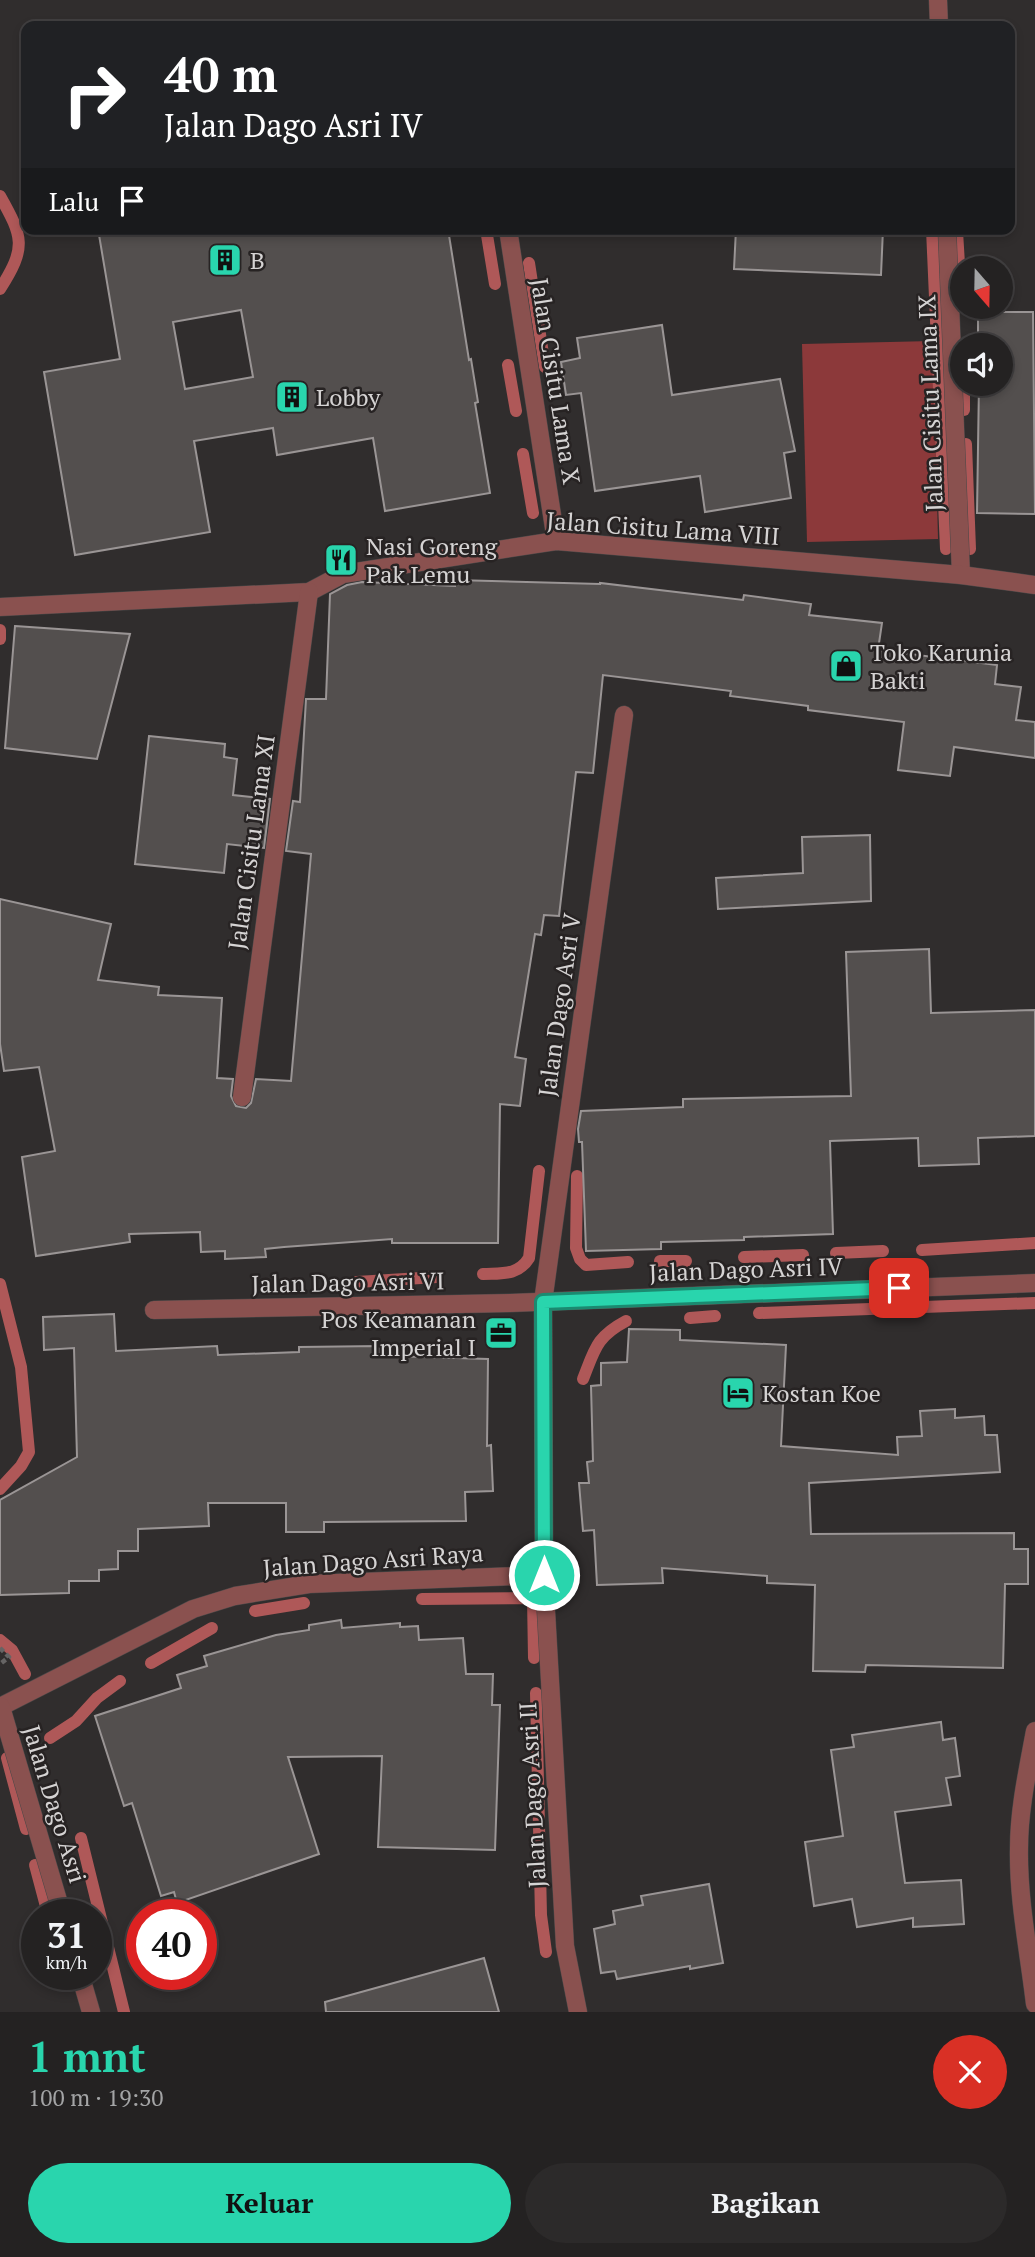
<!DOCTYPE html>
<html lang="id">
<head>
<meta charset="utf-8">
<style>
  body { margin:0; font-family:"PT Serif",serif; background:#2c2a2a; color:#f1f3f6; height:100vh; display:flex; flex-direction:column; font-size:26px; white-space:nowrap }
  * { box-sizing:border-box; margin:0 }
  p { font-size:23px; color:#a3a4a5 }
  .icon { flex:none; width:38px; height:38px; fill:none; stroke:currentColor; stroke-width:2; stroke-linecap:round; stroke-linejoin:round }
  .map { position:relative; height:2012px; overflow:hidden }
  .drawer { display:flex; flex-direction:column; background:#242222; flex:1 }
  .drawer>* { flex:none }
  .top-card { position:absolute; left:21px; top:21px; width:994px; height:214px; border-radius:14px; box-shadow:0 4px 10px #0003,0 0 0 2px #413f40; background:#202124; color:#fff; overflow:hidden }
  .needle { width:46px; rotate:160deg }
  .tools { position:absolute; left:950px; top:256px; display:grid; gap:14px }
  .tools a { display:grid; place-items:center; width:63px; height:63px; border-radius:50%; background:#242222; box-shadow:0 4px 10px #0003,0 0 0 2px #413f40; font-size:35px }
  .speed { position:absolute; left:21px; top:1899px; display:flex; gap:14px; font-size:35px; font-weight:700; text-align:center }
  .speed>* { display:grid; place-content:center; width:91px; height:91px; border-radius:50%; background:#242222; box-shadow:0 4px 10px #0003,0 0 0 2px #413f40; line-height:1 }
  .speed small { font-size:18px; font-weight:400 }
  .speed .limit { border:10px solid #d22; background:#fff; color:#111 }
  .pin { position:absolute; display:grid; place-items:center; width:60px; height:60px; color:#fff; margin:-30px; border-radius:14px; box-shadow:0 4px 10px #0006 }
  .me { position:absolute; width:77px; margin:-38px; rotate:0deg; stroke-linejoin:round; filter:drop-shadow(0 0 5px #0008) }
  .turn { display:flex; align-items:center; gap:24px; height:147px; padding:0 28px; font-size:32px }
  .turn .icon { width:91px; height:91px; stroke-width:2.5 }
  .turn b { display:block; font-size:49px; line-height:60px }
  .then { display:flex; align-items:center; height:66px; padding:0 28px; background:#0003; gap:14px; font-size:26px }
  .round { display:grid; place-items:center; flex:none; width:74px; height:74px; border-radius:37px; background:#2c2a2a }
  .summary { display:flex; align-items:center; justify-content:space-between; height:119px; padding:0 28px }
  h1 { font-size:42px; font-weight:800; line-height:52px; color:#29d5ad }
  .primary-button { display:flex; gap:14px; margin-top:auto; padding:14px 28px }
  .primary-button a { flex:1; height:80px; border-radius:42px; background:#29d5ad; color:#111; font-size:28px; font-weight:800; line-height:80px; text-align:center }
  .primary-button a+a { background:#2c2a2a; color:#f1f3f6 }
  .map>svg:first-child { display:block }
  .forest { fill:#8c393a }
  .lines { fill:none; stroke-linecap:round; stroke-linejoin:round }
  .stream { stroke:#af5858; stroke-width:12 }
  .building { fill:#534f4e; stroke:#9a9595; stroke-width:2; fill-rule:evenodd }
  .minor-casing { stroke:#4a4848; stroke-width:19 }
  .path { stroke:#666464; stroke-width:4.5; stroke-dasharray:5 3.5; stroke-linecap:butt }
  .minor { stroke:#8a514f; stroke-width:18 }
  .route-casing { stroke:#1b8a70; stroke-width:18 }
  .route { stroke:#29d5ad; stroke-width:12 }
  .labels { text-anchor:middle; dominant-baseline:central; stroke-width:5; stroke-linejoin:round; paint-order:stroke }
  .poi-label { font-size:24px; fill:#d5d3d3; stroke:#272323; text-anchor:start }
  .street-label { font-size:24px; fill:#d5d3d3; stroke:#272323 }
</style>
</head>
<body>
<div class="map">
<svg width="1035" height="2012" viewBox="0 0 1035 2012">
  <rect width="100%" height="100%" fill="#302d2d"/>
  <path class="forest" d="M933 341 938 539 807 542 802 344Z"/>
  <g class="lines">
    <g class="stream">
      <path d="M0 196C23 237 27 247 0 289"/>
      <path d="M486 229 495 284"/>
      <path d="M932 229 946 549"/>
      <path d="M957 231 960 281"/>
      <path d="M529 263 545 367"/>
      <path d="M508 365 516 411"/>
      <path d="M964 383V410"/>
      <path d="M966 444 970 549"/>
      <path d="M523 454 533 513"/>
      <path d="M0 630V639"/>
      <path d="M577 1176 576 1248 580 1259 586 1265 628 1262"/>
      <path d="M922 1250 1035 1243"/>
      <path d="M836 1253 883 1251"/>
      <path d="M744 1257 803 1255"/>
      <path d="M660 1261H686"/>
      <path d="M483 1274C501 1273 518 1276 529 1258L539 1171"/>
      <path d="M357 1282 437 1277"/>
      <path d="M0 1284 21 1367 29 1452 21 1466 0 1489"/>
      <path d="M759 1313 1035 1303"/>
      <path d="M690 1318 715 1316"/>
      <path d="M583 1379C595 1349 596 1337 626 1321"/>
      <path d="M422 1599 533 1598 534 1658"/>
      <path d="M255 1611 304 1603"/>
      <path d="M0 1640 12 1650 25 1674"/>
      <path d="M151 1663 212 1628"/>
      <path d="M536 1693 541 1915 546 1952"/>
      <path d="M50 1738 76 1721 97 1698 120 1681"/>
      <path d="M7 1758 26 1829"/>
      <path d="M81 1838 124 2012"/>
      <path d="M35 1865 48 1914"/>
    </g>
  </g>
  <g class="building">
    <path d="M98 229H448L469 360 471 359 478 402 475 403 490 493 385 511 373 438 277 455 273 428 194 441 210 532 75 555 44 372 120 359ZM241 310 253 377 185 389 173 322Z"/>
    <path d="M736 229H883L881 275 734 269Z"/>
    <path d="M978 312H1033L1035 514 977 513 979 383H1001V345H978Z"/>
    <path d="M662 325 672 395 780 379 795 451 784 453 791 498 705 512 700 476 595 491 581 393 566 395 561 362 580 358 577 338Z"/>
    <path d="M455 580 600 584V583L743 600 744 595 811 604 809 615 882 623 878 650 997 665 995 684 1021 687 1016 720 1035 722V758L954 747 950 776 898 770 904 722 808 710V706L730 696 731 691 603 675 593 773 576 772 559 916 544 915 541 935 535 934 515 1057 526 1059 520 1106 500 1104 498 1243H392V1239L284 1247 265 1249 266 1257 225 1259V1251L201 1252 200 1232 129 1234 130 1242 36 1256 22 1157 55 1151 39 1067 4 1071 0 1044V899L111 924 98 980 159 987 158 995 222 998 217 1078 233 1079 231 1096 236 1106 246 1108 251 1103 256 1079 291 1081 311 854 286 851 293 801 300 802 306 699H326L330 594 347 585 362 582 455 586Z"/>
    <path d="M15 626 130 634 97 759 5 748Z"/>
    <path d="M149 736 225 744 224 757 237 759 233 795 270 799 264 848 227 844 224 873 135 864Z"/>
    <path d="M870 835 871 901 718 909 716 878 803 873 802 837Z"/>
    <path d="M929 949 931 1013 1035 1010V1136L978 1138 979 1164 919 1166 918 1138 830 1141 833 1234 744 1237V1240L661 1242V1249L586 1251 582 1142H579L578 1129 581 1111 683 1107V1099L851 1096 846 952Z"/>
    <path d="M114 1314 116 1351 217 1346 218 1355 299 1352V1347L379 1346V1354L391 1353 392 1356 488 1359 487 1446 491 1445 493 1491 465 1492 466 1521 324 1522V1532H286V1503H208L209 1526 138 1529V1551H118V1569L99 1570V1581H69V1593L0 1595V1500L77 1457 74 1348 44 1350 43 1317Z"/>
    <path d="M629 1329 680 1330V1340L786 1345 781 1446 898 1455 897 1437 922 1436 920 1411 955 1409V1418L984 1416 985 1435H997L1000 1472 809 1483 811 1534 1014 1533V1549H1028V1584H1005L1003 1668 866 1665 865 1672 813 1671 815 1585 767 1583V1576L662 1568 663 1583 597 1585 594 1530 583 1531 579 1483H589L587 1462 593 1461 591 1386 601 1385V1363L627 1362Z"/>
    <path d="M341 1620 342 1628 400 1623V1627L418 1626 419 1640 463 1638 466 1674H493L492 1705H500L495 1850 378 1847 382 1756 288 1757 319 1854 177 1903 174 1892 161 1896 132 1803 124 1806 95 1716 181 1688 177 1675 207 1666 204 1656 276 1635 309 1630V1625Z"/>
    <path d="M941 1722 943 1740 955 1738 960 1776 946 1778 951 1805 895 1812 905 1883 961 1880 964 1924 913 1927V1918L857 1927 852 1899 814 1906 805 1842 843 1836 831 1750 854 1747 852 1735Z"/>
    <path d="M709 1884 723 1963 690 1969V1966L617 1979 615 1971 601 1973 594 1929 615 1924 613 1911 643 1905 641 1896Z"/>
    <path d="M484 1958 499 2012H326L325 2002Z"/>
  </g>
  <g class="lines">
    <defs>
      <g id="minor">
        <path d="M938 0 939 26"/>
        <path d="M508 229 556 541"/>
        <path d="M947 229 961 575"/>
        <path d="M0 607 309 592 343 574 556 541 961 575 1035 585"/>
        <path d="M242 1097 309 592"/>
        <path d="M154 1310 510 1303 1035 1283"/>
        <path d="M0 1707 193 1609 235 1596 309 1584 544 1575"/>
        <path d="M1 1707 62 1914"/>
        <path d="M1035 1731C1028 1769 1019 1809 1019 1848 1018 1900 1029 1952 1035 2004"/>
        <path d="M80 1974 91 2012"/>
        <path d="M578 2012 565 1946 544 1575 543 1302 624 715"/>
      </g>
    </defs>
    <use href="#minor" class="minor-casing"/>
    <path class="path" d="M0 1648 9 1657 0 1664"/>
    <use href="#minor" class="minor"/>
  </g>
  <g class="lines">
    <defs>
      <path id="route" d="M544 1575 543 1302 899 1288"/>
    </defs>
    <use href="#route" class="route-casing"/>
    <use href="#route" class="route"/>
  </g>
  <defs>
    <symbol id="building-square" viewBox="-11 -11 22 22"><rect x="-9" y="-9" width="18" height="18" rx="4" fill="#29d5ad" stroke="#272323"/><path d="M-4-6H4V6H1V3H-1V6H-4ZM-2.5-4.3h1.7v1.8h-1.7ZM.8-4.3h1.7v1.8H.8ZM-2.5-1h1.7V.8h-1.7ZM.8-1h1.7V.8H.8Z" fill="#111"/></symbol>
    <symbol id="restaurant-square" viewBox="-11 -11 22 22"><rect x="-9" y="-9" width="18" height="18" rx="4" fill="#29d5ad" stroke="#272323"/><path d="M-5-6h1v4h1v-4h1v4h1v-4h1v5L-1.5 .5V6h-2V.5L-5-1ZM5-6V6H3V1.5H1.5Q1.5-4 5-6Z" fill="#111"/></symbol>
    <symbol id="shop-square" viewBox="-11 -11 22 22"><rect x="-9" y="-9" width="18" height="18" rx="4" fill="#29d5ad" stroke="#272323"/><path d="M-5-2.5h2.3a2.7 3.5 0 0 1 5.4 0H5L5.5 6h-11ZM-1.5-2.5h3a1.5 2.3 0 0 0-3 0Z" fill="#111"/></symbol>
    <symbol id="office-square" viewBox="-11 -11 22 22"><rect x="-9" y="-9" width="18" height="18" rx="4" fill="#29d5ad" stroke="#272323"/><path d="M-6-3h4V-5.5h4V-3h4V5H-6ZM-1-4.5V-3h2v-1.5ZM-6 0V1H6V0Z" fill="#111"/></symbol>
    <symbol id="hotel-square" viewBox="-11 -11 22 22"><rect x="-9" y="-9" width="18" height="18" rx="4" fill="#29d5ad" stroke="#272323"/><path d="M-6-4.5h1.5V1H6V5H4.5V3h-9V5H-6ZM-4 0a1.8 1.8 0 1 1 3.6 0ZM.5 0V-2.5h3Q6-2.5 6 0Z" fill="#111"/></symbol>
  </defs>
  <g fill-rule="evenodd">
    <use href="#building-square" x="206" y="241" width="38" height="38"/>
    <use href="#building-square" x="273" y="378" width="38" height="38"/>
    <use href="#restaurant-square" x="322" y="541" width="38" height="38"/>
    <use href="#shop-square" x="827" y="647" width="38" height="38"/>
    <use href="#office-square" x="482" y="1314" width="38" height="38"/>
    <use href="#hotel-square" x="719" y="1374" width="38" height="38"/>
  </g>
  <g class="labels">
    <g class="poi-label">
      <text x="250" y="260">B</text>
      <text x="316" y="397">Lobby</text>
      <text x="366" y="546">Nasi Goreng<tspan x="366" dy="28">Pak Lemu</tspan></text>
      <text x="870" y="652">Toko Karunia<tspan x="870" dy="28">Bakti</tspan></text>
      <text x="476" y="1319" text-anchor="end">Pos Keamanan<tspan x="476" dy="28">Imperial I</tspan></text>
      <text x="762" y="1393">Kostan Koe</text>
    </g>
    <g class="street-label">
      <text transform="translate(556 381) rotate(81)">Jalan Cisitu Lama X</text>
      <text transform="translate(930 403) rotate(-92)">Jalan Cisitu Lama IX</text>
      <text transform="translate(663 528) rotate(4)">Jalan Cisitu Lama VIII</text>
      <text transform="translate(251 842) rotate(-82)">Jalan Cisitu Lama XI</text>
      <text transform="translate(559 1005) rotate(-82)">Jalan Dago Asri V</text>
      <text transform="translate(746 1269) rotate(-2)">Jalan Dago Asri IV</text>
      <text transform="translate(348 1282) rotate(-1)">Jalan Dago Asri VI</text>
      <text transform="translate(373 1560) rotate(-4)">Jalan Dago Asri Raya</text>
      <text transform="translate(532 1795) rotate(-93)">Jalan Dago Asri II</text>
      <text transform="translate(55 1804) rotate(73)">Jalan Dago Asri</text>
    </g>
  </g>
</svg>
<div class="tools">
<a><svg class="needle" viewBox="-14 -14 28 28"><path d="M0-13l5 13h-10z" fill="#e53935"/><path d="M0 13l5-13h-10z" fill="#a3a4a5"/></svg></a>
<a><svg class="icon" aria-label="sound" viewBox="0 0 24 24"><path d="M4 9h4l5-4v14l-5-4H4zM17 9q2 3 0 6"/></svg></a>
</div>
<div class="speed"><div>31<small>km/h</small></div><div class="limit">40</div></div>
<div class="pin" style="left:899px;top:1288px;background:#d93025"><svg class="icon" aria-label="arrive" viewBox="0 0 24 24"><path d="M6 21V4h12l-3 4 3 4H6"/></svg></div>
<svg class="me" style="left:544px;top:1575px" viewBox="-20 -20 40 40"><circle r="17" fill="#29d5ad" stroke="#fff" stroke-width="3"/><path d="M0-11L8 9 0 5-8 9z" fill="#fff"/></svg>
<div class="top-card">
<div class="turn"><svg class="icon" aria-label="right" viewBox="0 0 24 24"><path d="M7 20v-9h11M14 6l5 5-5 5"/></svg><div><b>40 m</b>Jalan Dago Asri IV</div></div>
<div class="then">Lalu<svg class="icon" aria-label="arrive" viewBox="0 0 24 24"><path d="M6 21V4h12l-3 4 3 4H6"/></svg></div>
</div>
</div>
<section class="drawer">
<div class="summary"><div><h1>1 mnt</h1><p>100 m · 19:30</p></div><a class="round" style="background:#d93025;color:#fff"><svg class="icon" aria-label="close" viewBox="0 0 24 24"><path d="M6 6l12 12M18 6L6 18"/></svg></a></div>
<div class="primary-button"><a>Keluar</a><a>Bagikan</a></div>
</section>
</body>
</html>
